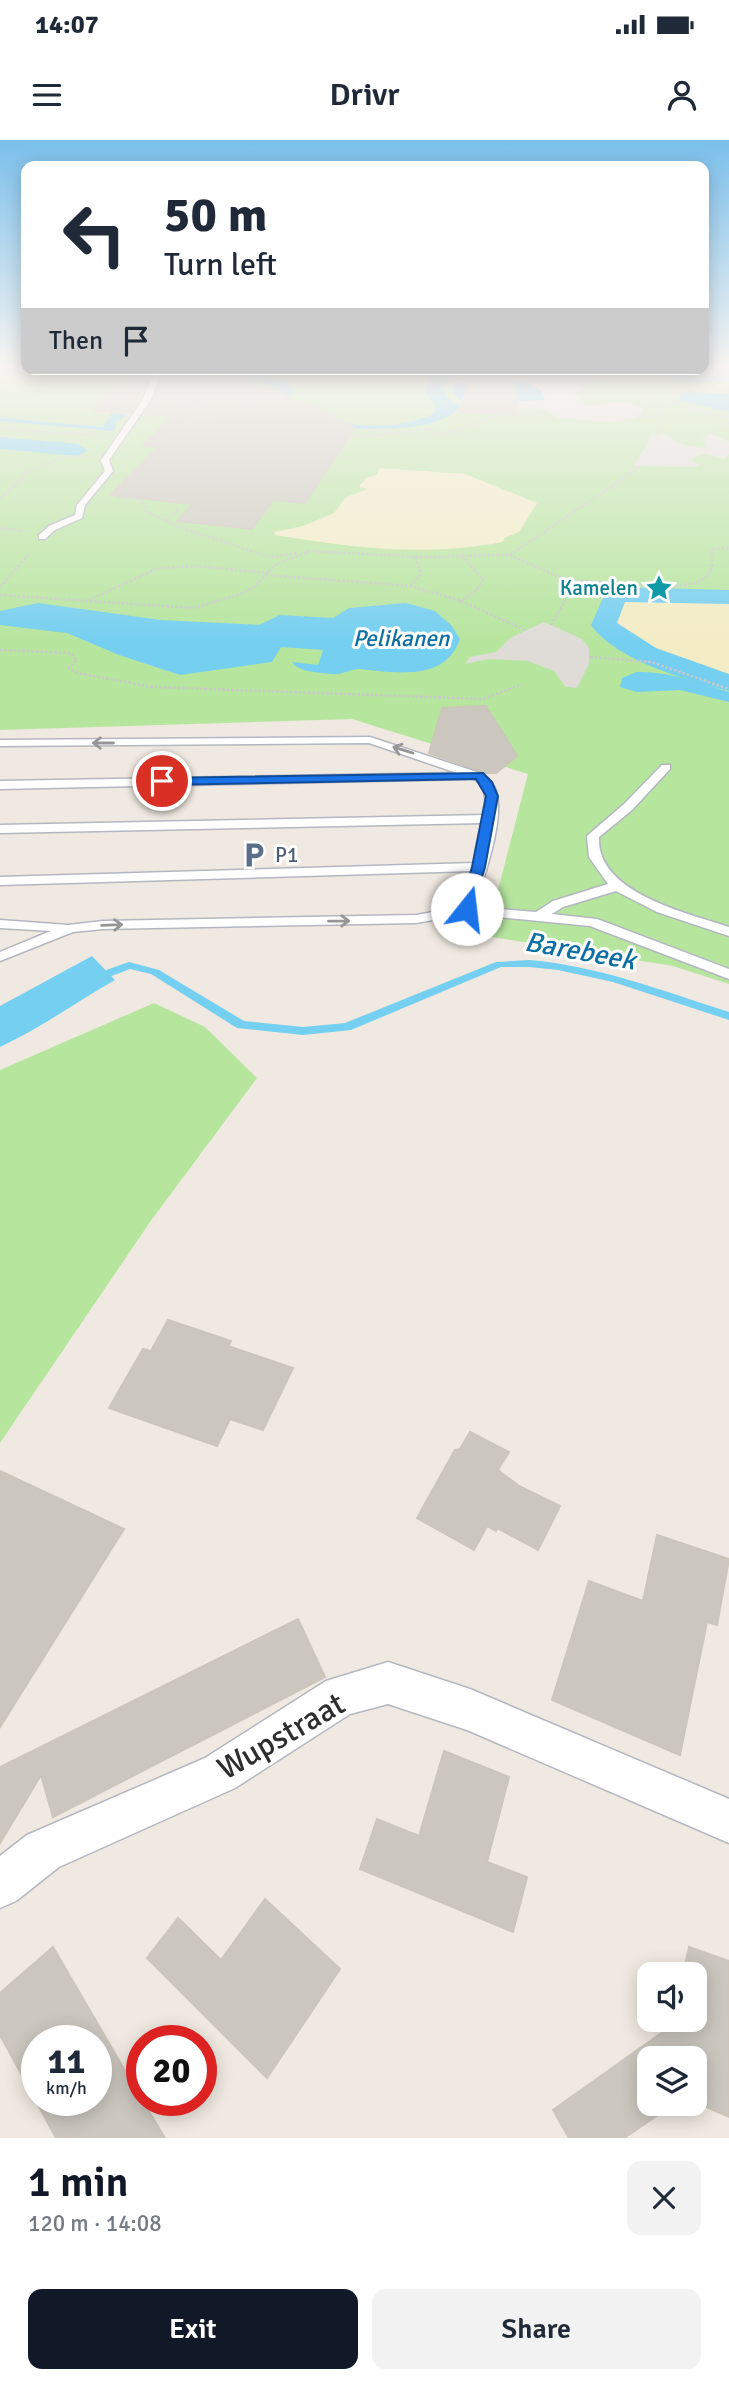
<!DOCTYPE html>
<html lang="en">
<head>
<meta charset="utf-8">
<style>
  body { margin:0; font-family:Signika,sans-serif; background:#f2f2f3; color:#1f2937; height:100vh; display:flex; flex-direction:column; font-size:26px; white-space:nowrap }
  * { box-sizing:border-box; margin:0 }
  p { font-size:23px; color:#747a83 }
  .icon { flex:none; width:38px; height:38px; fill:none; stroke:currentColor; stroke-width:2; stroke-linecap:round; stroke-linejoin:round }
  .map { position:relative; height:1998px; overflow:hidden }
  .panel { display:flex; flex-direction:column; background:#fff; flex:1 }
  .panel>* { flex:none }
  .guide { position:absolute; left:21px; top:21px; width:688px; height:214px; border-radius:14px; box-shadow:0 4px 18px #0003; background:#fff; color:#1f2937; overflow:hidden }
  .fabs { position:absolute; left:637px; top:1822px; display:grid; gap:14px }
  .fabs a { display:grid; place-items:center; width:70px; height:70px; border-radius:14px; background:#fff; box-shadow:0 4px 18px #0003; font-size:35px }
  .speed { position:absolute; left:21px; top:1885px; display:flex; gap:14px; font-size:35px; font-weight:700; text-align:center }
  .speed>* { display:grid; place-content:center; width:91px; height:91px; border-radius:50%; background:#fff; box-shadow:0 4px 18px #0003; line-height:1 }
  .speed small { font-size:18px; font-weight:400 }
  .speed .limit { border:10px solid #d22; background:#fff; color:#111 }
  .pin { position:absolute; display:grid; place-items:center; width:60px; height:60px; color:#fff; margin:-30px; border:4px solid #fff; border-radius:50%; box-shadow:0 2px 7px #0007 }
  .me { position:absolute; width:77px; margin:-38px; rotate:16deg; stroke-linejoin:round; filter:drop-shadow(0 0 5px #0008) }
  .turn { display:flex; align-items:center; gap:24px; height:147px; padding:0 28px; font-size:32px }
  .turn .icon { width:91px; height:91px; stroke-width:2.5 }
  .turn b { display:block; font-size:49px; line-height:60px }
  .then { display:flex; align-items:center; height:66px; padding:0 28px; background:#0003; gap:14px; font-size:26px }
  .round { display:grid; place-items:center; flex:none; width:74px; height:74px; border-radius:14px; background:#f2f2f3 }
  .summary { display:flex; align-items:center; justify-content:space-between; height:119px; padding:0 28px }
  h1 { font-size:42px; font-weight:600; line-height:52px; color:#111827 }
  .button { display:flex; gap:14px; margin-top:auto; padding:14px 28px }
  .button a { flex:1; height:80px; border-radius:14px; background:#111827; color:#fff; font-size:28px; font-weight:600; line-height:80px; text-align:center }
  .button a+a { background:#f2f2f3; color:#1f2937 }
  .status { display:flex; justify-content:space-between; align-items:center; height:49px; padding:0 35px; background:#fff; direction:ltr }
  .status svg { height:19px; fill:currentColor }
  header { display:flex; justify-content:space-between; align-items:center; height:91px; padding:0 28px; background:#fff; font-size:32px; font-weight:600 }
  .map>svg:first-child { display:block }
  .green { fill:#b6e59e }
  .sand { fill:#f3ecc5 }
  .plaza { fill:#dfdcd8 }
  .water { fill:#75cff0 }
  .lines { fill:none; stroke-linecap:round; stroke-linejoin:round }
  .stream { fill:#75cff0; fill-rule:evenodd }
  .canal { fill:#75cff0; fill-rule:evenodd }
  .building { fill:#cbc7bf; stroke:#cbc5ba; stroke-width:2; fill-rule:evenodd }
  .lane-casing { stroke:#b4b7c1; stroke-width:3 }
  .street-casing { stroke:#b4b7c1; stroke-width:3 }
  .path { stroke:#c9c9c9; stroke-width:2.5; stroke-dasharray:2.5 2; stroke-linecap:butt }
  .lane { fill:#fff; fill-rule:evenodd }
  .street { fill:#fff; fill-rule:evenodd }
  .oneway { stroke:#969696 }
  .route { fill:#1a73e8; stroke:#114b97; stroke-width:2 }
  .labels { text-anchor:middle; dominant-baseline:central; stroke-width:6; stroke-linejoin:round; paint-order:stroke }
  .far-culture-label { font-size:21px; fill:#0d838f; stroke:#fff; text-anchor:end }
  .far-service-label { font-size:21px; fill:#4e5e75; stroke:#fff; text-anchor:start }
  .far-water-label { font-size:23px; font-style:italic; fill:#0d6fa3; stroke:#fff }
  .water-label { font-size:28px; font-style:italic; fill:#0d6fa3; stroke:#fff }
  .near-street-label { font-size:32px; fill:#2e2e2e; stroke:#fff }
</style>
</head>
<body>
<div class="status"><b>14:07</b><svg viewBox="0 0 49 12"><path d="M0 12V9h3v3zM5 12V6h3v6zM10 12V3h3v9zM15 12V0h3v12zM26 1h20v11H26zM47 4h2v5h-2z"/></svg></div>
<header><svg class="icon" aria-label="menu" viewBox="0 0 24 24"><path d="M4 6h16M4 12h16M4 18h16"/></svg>Drivr<svg class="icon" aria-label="person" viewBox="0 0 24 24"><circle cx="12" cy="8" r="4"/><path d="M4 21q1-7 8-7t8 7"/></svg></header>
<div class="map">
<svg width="729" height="1998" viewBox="0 0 729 1998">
  <rect width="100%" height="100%" fill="#efe9e1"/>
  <g class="green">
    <path d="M0 224H26V229H704V224H729V844L673 826 486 796 528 634 352 579 0 590Z"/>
    <path d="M154 863 205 887 257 938 150 1082 0 1303V930Z"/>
  </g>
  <g class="sand">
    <path d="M380 328 465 334 537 363 519 392 504 398 503 402C422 417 356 408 275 395L274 392 303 386 334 373 346 357 368 349 359 347 366 338 376 335Z"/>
    <path d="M625 457 729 459V538L625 497 614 486Z"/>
  </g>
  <g class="plaza">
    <path d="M487 231 502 236 595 233 598 241 580 243 585 251 573 252 586 266 626 261 643 269 637 278 611 282 556 278 548 270 462 264 473 262 455 243 457 237Z"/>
    <path d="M663 294 684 305 701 308 706 307 702 298 710 294 729 301V314L724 319 704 313 693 318 692 321 700 326 694 327 633 326 647 305 650 296Z"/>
    <path d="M544 482 582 499 589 508V524L577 548 566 547 554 531 528 521 488 519 465 524 470 517 496 512 510 498Z"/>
  </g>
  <g class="water">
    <path d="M239 229C254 229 283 239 294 250L286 259 275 247 238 233Z"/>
    <path d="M324 229H466L442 246 447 257 460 266C442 292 376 289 346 289L343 282C370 289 410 286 435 273L436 264 425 253 428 236C398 221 357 238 324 229Z"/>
    <path d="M694 230 729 235V242L693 243 664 236Z"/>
    <path d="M528 242 541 250 545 260 462 263 453 253 455 243Z"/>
    <path d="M688 252 729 254V272L681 261 679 255Z"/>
    <path d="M112 272 126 275 116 282V288L112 291 0 281V278L103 287Z"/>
    <path d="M38 463 161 480 259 485 280 475 333 478 349 468 406 463 435 471 451 485 460 499C445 543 393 532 359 529 351 529 345 533 338 534 325 534 297 532 292 522L318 525 323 510 281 507 272 522 180 535 119 515 67 493 0 485V471Z"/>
    <path d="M637 532C671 532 697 542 729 552V562L680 550 637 552 620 547 622 538Z"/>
    <path d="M92 816 115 840C76 862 41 888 0 907V866Z"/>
  </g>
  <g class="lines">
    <path class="stream" d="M529 820C599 826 663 851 729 872V880L613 842 558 830 529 827H501L351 890 303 895 237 888 151 834 130 829 93 843 88 839 89 836 129 822 159 830 244 881 303 887 345 883 496 822Z"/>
    <g class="canal">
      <path d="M0 297 78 304 88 310 78 316 0 309Z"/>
      <path d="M616 447 729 450V464L625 462 617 483 656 508 729 534V551C689 541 615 520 591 485L607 449Z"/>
    </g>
  </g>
  <g class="building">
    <path d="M133 229 153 230 130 273 93 271Z"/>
    <path d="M165 231 200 234 208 238 230 236 258 248 275 249 294 261 313 266 355 288 305 363 273 360 252 389 177 381 193 364 111 355 158 307 143 306 173 276 144 274Z"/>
    <path d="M469 243H513L518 275 459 272Z"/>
    <path d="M486 566 517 616 496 633H486L429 613 442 568Z"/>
    <path d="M168 1180 231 1201 228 1206 293 1228 263 1290 230 1279 217 1306 109 1268 143 1209 151 1211Z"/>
    <path d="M470 1292 509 1312 498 1330 519 1346 560 1366 538 1410 497 1388 496 1391 487 1386 474 1410 417 1378 455 1310 460 1309Z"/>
    <path d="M0 1331 124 1389 0 1587Z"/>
    <path d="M657 1395 729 1419 717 1485 707 1482 680 1615 552 1560 589 1441 643 1461Z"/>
    <path d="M298 1479 325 1537 53 1677 41 1635 0 1703V1627Z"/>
    <path d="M444 1611 509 1637 487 1722 527 1737 513 1792 360 1729 377 1679 419 1696Z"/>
    <path d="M265 1759 340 1829 267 1938 147 1818 178 1778 221 1820Z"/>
    <path d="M53 1807 142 1960 165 1998H56L0 1895V1853ZM37 1900H96V1960H37Z"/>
    <path d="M689 1807 729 1821V1977L695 1962V1918H649V1964H674L624 1998H569L553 1970 674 1884V1880H695V1834H683Z"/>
  </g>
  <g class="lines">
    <defs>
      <g id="lane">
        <path d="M156 229H163L150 261 109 320 113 331 85 365 82 378 55 390 45 399H39V395L49 386 75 375 77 365 105 331 101 320 142 261Z"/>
        <path d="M370 597 483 634C489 639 494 644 496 651 505 681 483 738 475 767L536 772 553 761 608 744 589 717 587 696 624 664 662 625H670V629L632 670 599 697C596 753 688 773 729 787V796L657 772 616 751 563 767 552 774 597 779 729 829V839L590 786 467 774 416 783 103 789 73 792 0 821V812L51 791 0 788V780L68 785 103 781 416 775 461 767 472 731 0 745V737L474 723 483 683 0 693V685L485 675C486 660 487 645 471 637L466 639 0 649V641L457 633 369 603 0 606V600Z"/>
      </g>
      <path id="street" d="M388 1522 470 1549 729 1659V1703L467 1590 388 1564 350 1574 235 1648 59 1727 16 1761 0 1768V1716L27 1695 205 1618 326 1541Z"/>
    </defs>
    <use href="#lane" class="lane-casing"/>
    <use href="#street" class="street-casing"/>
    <g class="path">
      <path d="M704 226H729"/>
      <path d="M626 230 622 239C651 250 664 264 657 295"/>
      <path d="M626 230 656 229"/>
      <path d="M597 238 622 239"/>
      <path d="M462 240 468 229"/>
      <path d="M206 246 235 255 236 262 255 266"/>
      <path d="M178 260 206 246 209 229"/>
      <path d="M470 273 552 274"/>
      <path d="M639 275 661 277"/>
      <path d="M0 288 93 295"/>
      <path d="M348 288 358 297 430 289 442 295 499 275"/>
      <path d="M154 290 158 291 156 298 167 300 185 291 188 282 215 276 178 260"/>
      <path d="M714 295 728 283V278L685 267 671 259 678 245 729 250"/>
      <path d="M117 357 142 360 147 372 179 387 270 417 298 413"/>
      <path d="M0 358 21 341 23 334C46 326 60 314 86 317"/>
      <path d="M167 381 178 369"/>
      <path d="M0 388 23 391"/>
      <path d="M510 415 640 327"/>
      <path d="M266 435 411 446 461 461 525 490"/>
      <path d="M410 446 421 434 415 417"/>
      <path d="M0 447 30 413"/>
      <path d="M0 455 193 468 241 454 254 447 276 424 310 411 418 417 509 415 564 439 671 447 696 443 708 436 712 427V409L729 408"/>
      <path d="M89 460 158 428 197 426 268 433"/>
      <path d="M459 462 477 450 483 439 462 416"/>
      <path d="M551 485 569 454 564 439"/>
      <path d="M0 510 70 513 77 520 69 528 77 533 152 547 483 559 520 545"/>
      <path d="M590 517 651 522 729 549"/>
    </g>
    <use href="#lane" class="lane"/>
    <use href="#street" class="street"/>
  </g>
  <defs><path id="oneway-shaft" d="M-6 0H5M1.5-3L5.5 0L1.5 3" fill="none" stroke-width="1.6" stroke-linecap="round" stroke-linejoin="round" transform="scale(1.75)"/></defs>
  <g class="oneway">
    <use href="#oneway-shaft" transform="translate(103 603) rotate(180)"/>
    <use href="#oneway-shaft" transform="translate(403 610) rotate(-163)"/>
    <use href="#oneway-shaft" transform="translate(339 781) rotate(-1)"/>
    <use href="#oneway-shaft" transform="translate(112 785) rotate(-2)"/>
  </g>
  <linearGradient id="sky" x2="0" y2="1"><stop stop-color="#7abfeb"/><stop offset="0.45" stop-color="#f8f5f2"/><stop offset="1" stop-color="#f8f5f2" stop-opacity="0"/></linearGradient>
  <rect width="729" height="503" fill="url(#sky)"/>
  <path class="route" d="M483 633 492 642 498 656 485 727 473 769 467 774 460 769 472 727 486 656 476 639 162 645 156 641 162 638Z"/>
  <defs>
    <symbol id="sight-bare" viewBox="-9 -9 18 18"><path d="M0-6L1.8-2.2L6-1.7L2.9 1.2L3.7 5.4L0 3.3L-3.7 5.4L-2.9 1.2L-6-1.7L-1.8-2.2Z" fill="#0f9aa8" stroke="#fff" stroke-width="2.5" paint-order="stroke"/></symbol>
    <symbol id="parking-bare" viewBox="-9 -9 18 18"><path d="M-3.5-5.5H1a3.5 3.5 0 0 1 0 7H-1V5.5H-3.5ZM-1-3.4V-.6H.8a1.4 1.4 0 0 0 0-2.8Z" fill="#5c6f8a" stroke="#fff" stroke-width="2.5" paint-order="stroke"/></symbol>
  </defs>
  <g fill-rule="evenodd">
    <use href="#sight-bare" x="640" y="429" width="38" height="38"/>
    <use href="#parking-bare" x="235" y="696" width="38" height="38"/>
  </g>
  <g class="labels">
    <g class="far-culture-label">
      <text x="638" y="448">Kamelen</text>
    </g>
    <g class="far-service-label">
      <text x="275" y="715">P1</text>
    </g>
    <g class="far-water-label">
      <text x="401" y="498">Pelikanen</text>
    </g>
    <g class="water-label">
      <text transform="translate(580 811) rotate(10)">Barebeek</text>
    </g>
    <g class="near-street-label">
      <text transform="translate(281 1596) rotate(-30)">Wupstraat</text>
    </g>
  </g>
</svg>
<div class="fabs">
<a><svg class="icon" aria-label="sound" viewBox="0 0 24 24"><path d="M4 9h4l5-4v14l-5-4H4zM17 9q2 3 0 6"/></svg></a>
<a><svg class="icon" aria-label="layers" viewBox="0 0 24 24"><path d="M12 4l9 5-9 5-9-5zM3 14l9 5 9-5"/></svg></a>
</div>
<div class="speed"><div>11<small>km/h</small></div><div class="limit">20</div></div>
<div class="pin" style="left:162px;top:641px;background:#d93025"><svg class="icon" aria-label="arrive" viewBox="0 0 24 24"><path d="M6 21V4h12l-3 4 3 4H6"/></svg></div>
<svg class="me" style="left:467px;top:769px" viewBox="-20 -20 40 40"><circle r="19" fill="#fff"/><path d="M0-13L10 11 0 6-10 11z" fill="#1a73e8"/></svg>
<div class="guide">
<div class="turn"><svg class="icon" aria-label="left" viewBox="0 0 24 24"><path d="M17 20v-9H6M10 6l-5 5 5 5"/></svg><div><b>50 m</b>Turn left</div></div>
<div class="then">Then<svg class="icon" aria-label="arrive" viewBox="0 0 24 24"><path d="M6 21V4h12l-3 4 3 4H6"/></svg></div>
</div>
</div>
<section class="panel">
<div class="summary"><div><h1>1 min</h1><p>120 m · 14:08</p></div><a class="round"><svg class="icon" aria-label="close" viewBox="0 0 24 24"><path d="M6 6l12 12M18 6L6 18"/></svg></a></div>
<div class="button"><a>Exit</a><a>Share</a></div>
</section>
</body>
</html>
